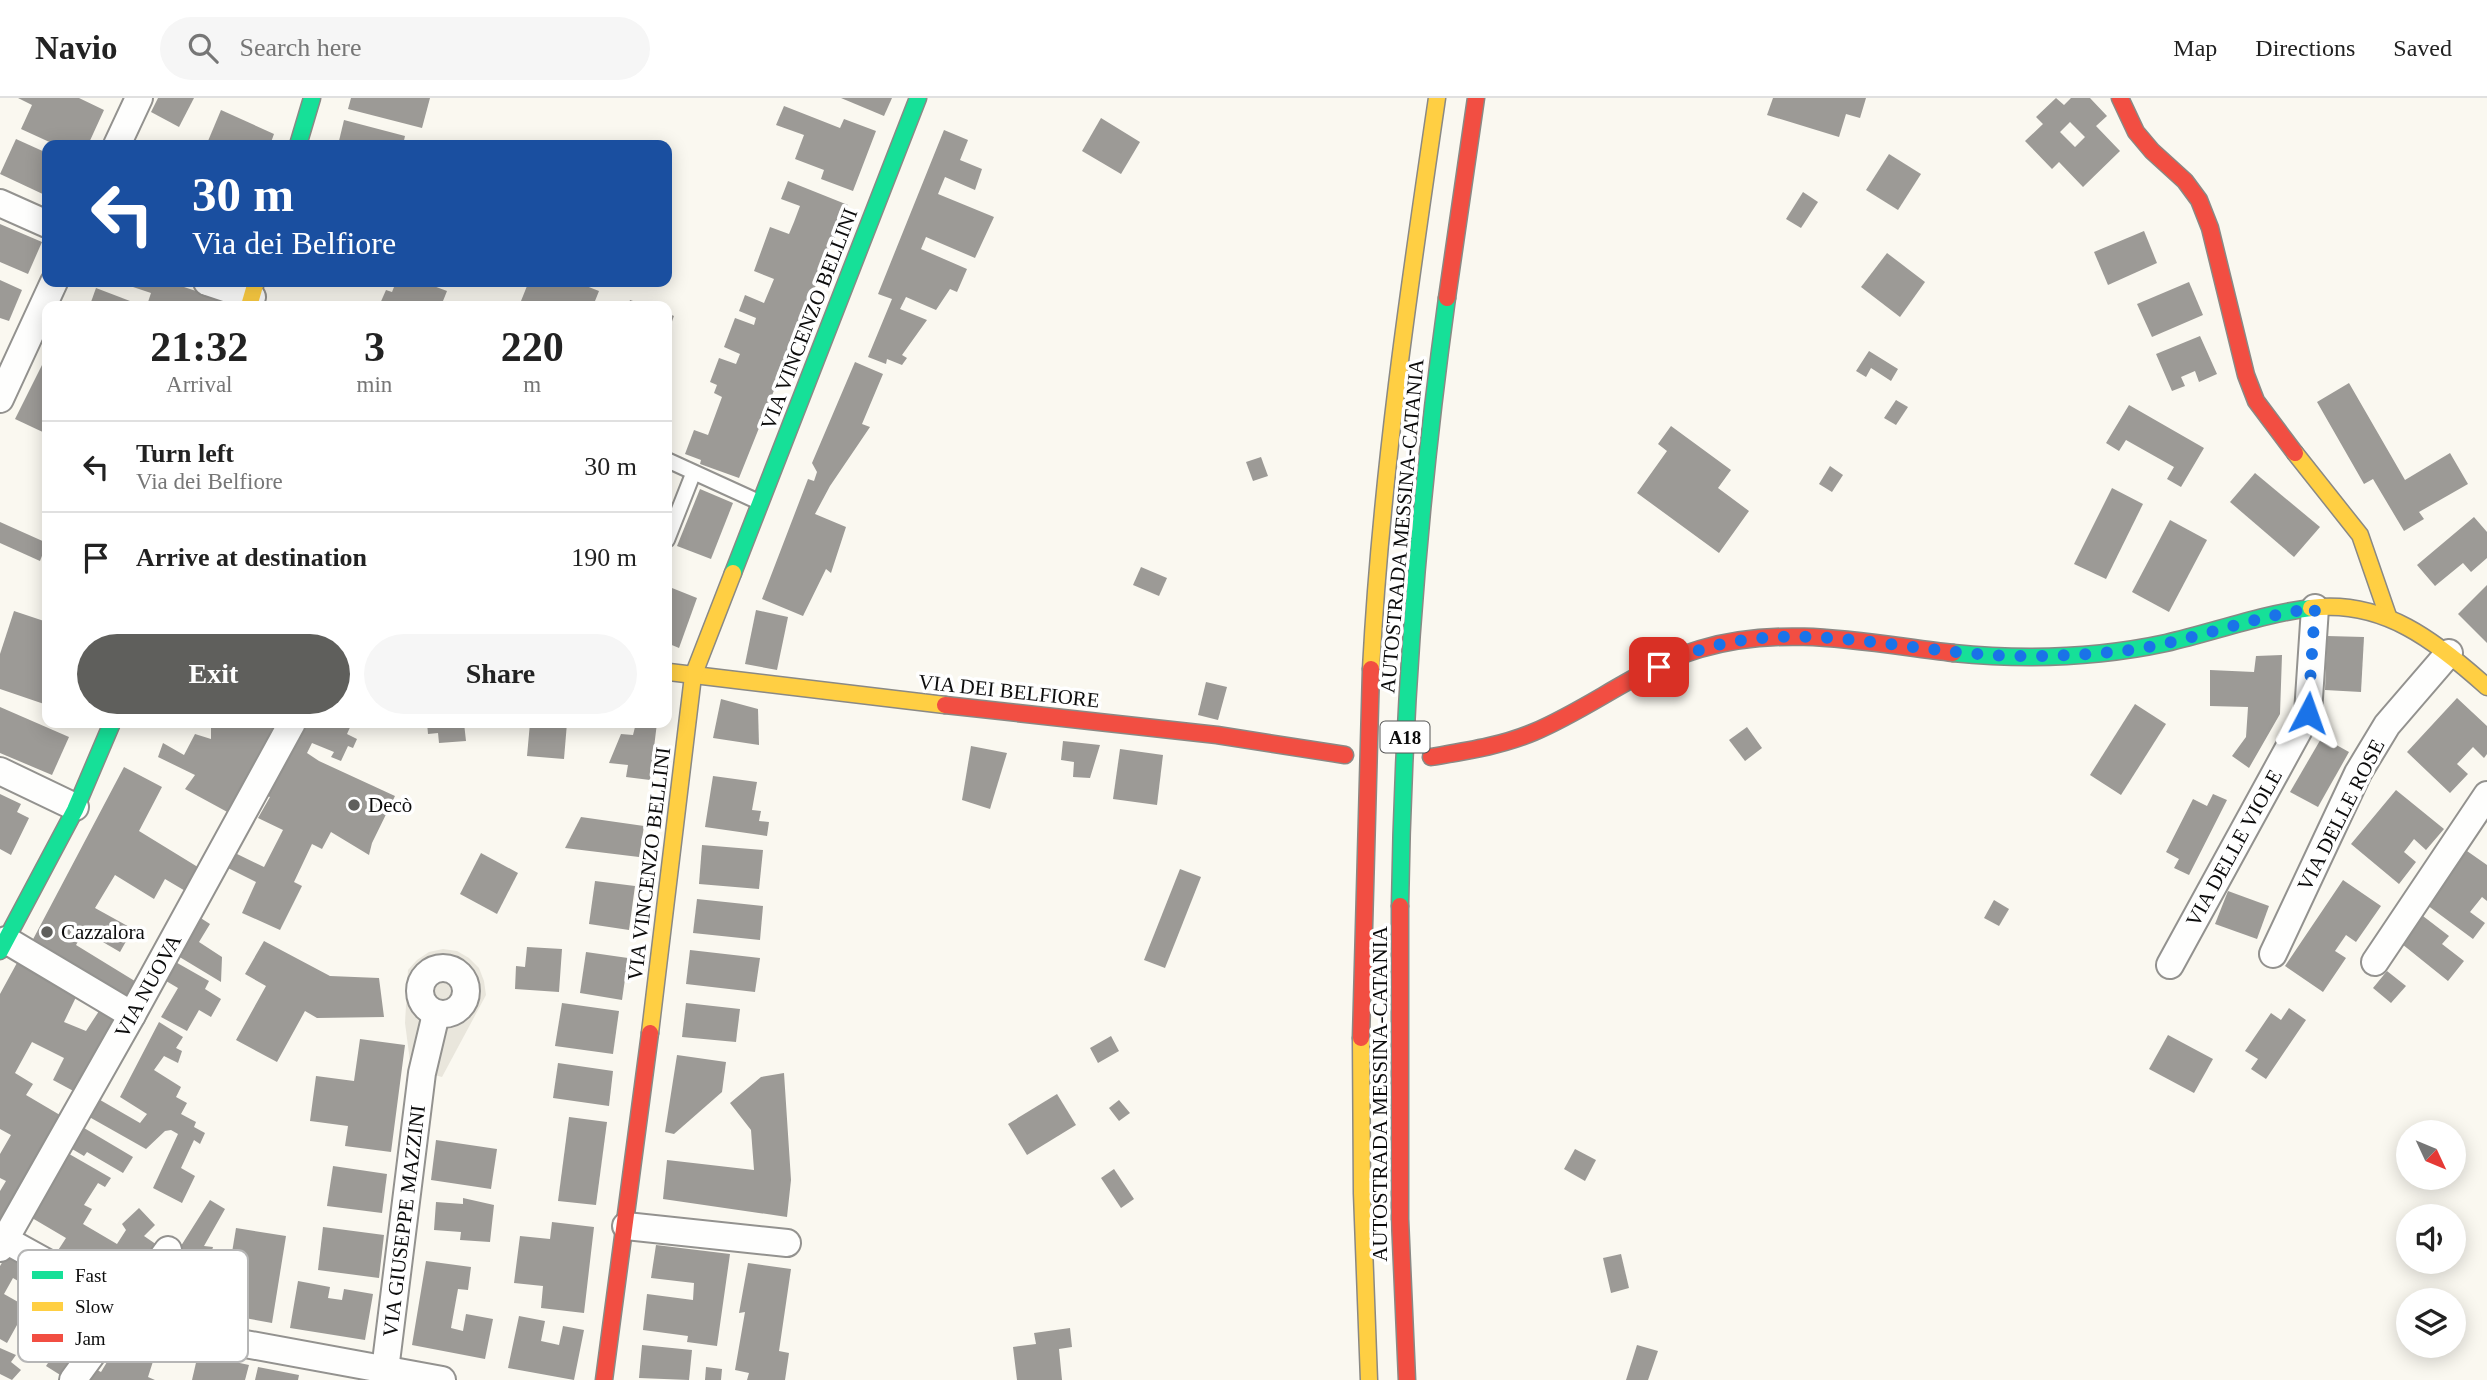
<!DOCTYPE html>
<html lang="en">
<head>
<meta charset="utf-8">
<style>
  body { margin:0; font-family:Georgia,serif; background:#f6f6f6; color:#222; height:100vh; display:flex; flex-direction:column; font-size:26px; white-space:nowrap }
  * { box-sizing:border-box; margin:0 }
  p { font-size:23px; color:#767676 }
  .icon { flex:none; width:38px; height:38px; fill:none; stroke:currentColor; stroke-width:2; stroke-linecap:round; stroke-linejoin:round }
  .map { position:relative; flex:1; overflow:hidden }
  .sheet { position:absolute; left:42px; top:203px; width:630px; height:427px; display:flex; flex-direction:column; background:#fff; border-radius:14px; box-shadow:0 4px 18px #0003 }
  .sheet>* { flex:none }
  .top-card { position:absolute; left:42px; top:42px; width:630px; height:147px; border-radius:14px; box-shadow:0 4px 18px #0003; background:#1a4fa0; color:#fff; overflow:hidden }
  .needle { width:46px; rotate:134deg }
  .fabs { position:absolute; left:2396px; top:1022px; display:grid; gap:14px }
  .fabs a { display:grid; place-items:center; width:70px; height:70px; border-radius:50%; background:#fff; box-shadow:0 4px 18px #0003; font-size:35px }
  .pin { position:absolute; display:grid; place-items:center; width:60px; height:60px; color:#fff; margin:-30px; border-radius:14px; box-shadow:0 4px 10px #0006 }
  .me { position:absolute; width:77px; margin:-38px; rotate:4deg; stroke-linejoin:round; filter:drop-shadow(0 0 5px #0008) }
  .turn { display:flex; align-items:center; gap:24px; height:147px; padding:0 35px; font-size:32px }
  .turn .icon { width:91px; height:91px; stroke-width:2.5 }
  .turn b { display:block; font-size:49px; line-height:60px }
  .eta { display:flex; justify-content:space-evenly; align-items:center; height:119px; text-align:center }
  .eta b { font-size:42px; font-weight:800; line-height:49px }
  .action { display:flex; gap:14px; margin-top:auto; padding:14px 35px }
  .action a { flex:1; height:80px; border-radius:42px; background:#5f5f5c; color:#fff; font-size:28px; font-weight:800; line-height:80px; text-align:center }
  .action a+a { background:#f6f6f6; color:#222 }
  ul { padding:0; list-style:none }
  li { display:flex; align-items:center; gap:21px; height:91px; padding:0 35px; border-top:2px solid #e0e0e0 }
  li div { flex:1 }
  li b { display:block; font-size:26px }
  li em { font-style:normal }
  header { display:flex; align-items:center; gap:42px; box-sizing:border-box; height:98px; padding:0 35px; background:#fff; border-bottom:2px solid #e0e0e0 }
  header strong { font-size:33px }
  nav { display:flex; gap:38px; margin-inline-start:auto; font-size:24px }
  .search { width:490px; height:63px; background:#f6f6f6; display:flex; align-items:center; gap:18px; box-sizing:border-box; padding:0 24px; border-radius:38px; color:#767676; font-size:26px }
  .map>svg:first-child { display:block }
  .plaza { fill:#e9e6dc }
  .building { fill:#9c9a96; fill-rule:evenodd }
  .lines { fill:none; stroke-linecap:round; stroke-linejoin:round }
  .lane-casing { stroke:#93928f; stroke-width:18 }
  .street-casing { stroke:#93928f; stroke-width:30 }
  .fast-casing { stroke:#8a8985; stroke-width:19 }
  .slow-casing { stroke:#8a8985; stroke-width:19 }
  .jam-casing { stroke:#8a8985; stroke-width:19 }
  .lane { stroke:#fefefd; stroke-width:14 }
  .street { stroke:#fefefd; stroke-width:26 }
  .fast { stroke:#16e098; stroke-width:16 }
  .slow { stroke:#ffcf43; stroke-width:16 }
  .jam { stroke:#f24e42; stroke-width:16 }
  .route { stroke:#1a73e8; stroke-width:12; stroke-dasharray:0 21.6 }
  .poi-dot { fill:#5f5f5c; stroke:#fff; stroke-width:2.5 }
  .labels { text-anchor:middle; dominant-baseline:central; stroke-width:7; stroke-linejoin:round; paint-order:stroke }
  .shield { fill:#fff; stroke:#555; stroke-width:2 }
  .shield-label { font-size:19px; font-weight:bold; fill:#0c0c0c }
  .street-label { font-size:21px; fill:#0c0c0c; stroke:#fff }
  .poi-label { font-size:21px; fill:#0c0c0c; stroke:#fff; text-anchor:start }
  .key { fill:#fff; stroke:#b6b6b6; stroke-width:2 }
  .key-label { font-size:19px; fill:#0c0c0c }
</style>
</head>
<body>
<header>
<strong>Navio</strong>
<div class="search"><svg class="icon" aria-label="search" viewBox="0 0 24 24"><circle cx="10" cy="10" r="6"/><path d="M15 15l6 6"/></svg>Search here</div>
<nav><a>Map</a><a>Directions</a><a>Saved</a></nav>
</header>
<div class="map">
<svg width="2487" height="1282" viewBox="0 0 2487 1282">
  <rect width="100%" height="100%" fill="#faf8f0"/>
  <path class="plaza" d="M443 851 457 853 469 860 479 870 484 883 486 897 442 979 411 971 405 925 408 872 417 862 429 854Z"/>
  <g class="building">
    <path d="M18 0H79L104 12 88 47H56L21 31 32 7Z"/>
    <path d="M158 0H194L179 29 151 14Z"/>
    <path d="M351 0H430L422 30 348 11Z"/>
    <path d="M841 0H892L884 18Z"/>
    <path d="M1773 0H1866L1860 20 1846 16 1839 39 1767 17Z"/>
    <path d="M2056 0 2064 7 2071 0H2090L2107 18 2096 28 2120 53 2083 89 2059 64 2052 71 2025 43 2043 26 2036 19ZM2070 24 2085 39 2075 49 2060 34Z"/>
    <path d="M784 8 840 30 844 21 876 33 853 93 821 81 824 72 795 61 804 37 776 27Z"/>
    <path d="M221 12 274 36 270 47H218L208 43Z"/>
    <path d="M1101 20 1140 44 1121 76 1082 53Z"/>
    <path d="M344 22 405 38 403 47H338Z"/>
    <path d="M944 32 968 42 960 62 982 71 975 92 945 79 938 96 994 119 975 160 926 139 921 151 967 171 957 194 950 191 936 212 906 199 900 211 927 222 902 257 907 260 902 267 887 261 886 266 868 259 892 201 878 196Z"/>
    <path d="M16 41 47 55V98L0 76Z"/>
    <path d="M1889 56 1921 76 1898 112 1866 92Z"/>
    <path d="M788 83 848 107 739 380 700 366 701 362 685 356 694 332 708 337 722 299 714 295 717 287 710 284 719 260 736 266 740 256 724 249 735 220 754 227 756 220 739 213 745 197 764 205 774 181 754 173 770 129 789 136 794 124 800 108 781 101Z"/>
    <path d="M1803 94 1818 104 1801 130 1786 121Z"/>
    <path d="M0 126 42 144 28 176 0 164Z"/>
    <path d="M2144 133 2157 165 2108 187 2094 154Z"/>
    <path d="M1887 155 1925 184 1900 219 1861 189Z"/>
    <path d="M0 182 22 192 9 223 0 220Z"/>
    <path d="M135 184H169L220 201 217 208H150L147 207 151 195 133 189Z"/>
    <path d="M396 184H423L447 193 441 208H379L386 192 392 194Z"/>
    <path d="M522 184H576L599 193 593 208H526L527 205 521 203 527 188 522 186Z"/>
    <path d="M2189 184 2203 217 2152 239 2137 206Z"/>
    <path d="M96 190 130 203 129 208H101L91 204Z"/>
    <path d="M630 202 648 208H628Z"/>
    <path d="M276 203 292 208H274Z"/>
    <path d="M667 215 674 218 667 237Z"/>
    <path d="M2200 238 2217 276 2199 284 2195 273 2181 279 2185 288 2172 293 2156 256Z"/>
    <path d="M1869 253 1898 271 1891 283 1871 270 1866 279 1856 273Z"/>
    <path d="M47 257V336L15 321Z"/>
    <path d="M855 264 883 276 862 326 870 329 830 388 815 416 846 429 831 475 826 471 803 518 762 501 808 381 814 383 817 374 812 365Z"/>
    <path d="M2349 285 2405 382 2450 355 2468 386 2419 414 2424 421 2404 433 2373 381 2364 386 2317 304Z"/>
    <path d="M1896 302 1908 309 1896 327 1884 320Z"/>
    <path d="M2129 307 2204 350 2181 389 2167 381 2174 369 2126 342 2119 353 2106 345Z"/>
    <path d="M1671 328 1731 372 1718 390 1749 413 1719 455 1637 395 1667 353 1658 346Z"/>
    <path d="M1261 359 1268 378 1253 383 1246 364Z"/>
    <path d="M1830 368 1843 377 1832 394 1819 386Z"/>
    <path d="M2255 375 2320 429 2294 459 2230 404Z"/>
    <path d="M2112 390 2143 406 2106 481 2074 466Z"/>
    <path d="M700 391 733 405 711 461 677 448Z"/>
    <path d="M2474 419 2487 434V460L2471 474 2463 465 2435 488 2417 467Z"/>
    <path d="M2170 422 2207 442 2169 514 2132 494Z"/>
    <path d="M0 424 47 445 40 463 0 445Z"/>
    <path d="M1141 469 1167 480 1159 498 1133 487Z"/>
    <path d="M2487 487V545L2458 516Z"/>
    <path d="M667 488 697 500 679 550 667 545Z"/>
    <path d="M756 512 788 519 777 572 745 566Z"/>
    <path d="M14 513 47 524V607L0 591V556Z"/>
    <path d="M2327 538 2364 539 2361 594 2325 592Z"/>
    <path d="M2282 557 2280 616 2249 670 2232 658 2246 639 2248 609 2210 608V572L2254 574 2256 558Z"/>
    <path d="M1206 584 1227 589 1218 622 1198 617Z"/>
    <path d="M2457 600 2487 628V656L2484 660 2473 649 2457 666 2468 676 2450 695 2407 654Z"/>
    <path d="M721 601 758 611 759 647 713 640Z"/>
    <path d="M2135 606 2166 626 2121 697 2090 677Z"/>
    <path d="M0 609 69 639 52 677 0 655Z"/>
    <path d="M211 625H283L231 716 185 691 195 677 158 659 163 645 184 657 195 636 211 641Z"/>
    <path d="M302 625H352L347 636 357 641 353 650 348 648 341 663 331 659 334 654 312 645 307 655 319 663 395 698 372 745 369 757 331 734 322 751 312 746 294 784 302 788 280 832 242 815 256 784 228 770 235 755 264 769 283 732 258 720 270 699 262 696Z"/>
    <path d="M427 625H464L466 643 439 645 438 635 428 636Z"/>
    <path d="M530 625H567L564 661 527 658Z"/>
    <path d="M636 625H657L650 682 626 679 628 667 609 665 621 636 633 637Z"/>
    <path d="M1747 629 1762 650 1745 663 1729 642Z"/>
    <path d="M2322 639 2349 654 2318 709 2290 694Z"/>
    <path d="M1063 643 1100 647 1090 680 1073 679 1074 664 1061 662Z"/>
    <path d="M971 648 1007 655 990 711 962 702Z"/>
    <path d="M1120 651 1163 657 1157 707 1113 701Z"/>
    <path d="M124 669 162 689 139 733 201 771 187 794 165 781 154 801 115 777 95 810 133 831 120 854 84 833 76 847 138 885 129 905 30 847Z"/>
    <path d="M713 678 757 684 752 712 761 713 759 723 769 724 767 738 705 729Z"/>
    <path d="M2396 692 2444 731 2426 752 2414 741 2404 754 2416 764 2399 786 2351 746Z"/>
    <path d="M0 696 21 706 17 714 29 720 11 757 0 751Z"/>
    <path d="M2213 696 2227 702 2189 777 2174 770 2179 761 2166 754 2193 701 2207 708Z"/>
    <path d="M581 719 644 728 639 759 565 750Z"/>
    <path d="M702 747 763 752 759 791 699 786Z"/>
    <path d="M2467 753 2487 767V803L2482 799 2470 814 2485 825 2473 841 2427 807Z"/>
    <path d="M481 755 518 775 497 816 460 796Z"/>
    <path d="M1180 771 1201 779 1165 870 1144 862Z"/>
    <path d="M2343 782 2381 808 2356 844 2346 837 2335 853 2346 860 2323 894 2285 868Z"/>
    <path d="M595 783 635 788 629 832 589 826Z"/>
    <path d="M2228 793 2269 808 2257 841 2215 826Z"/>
    <path d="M697 801 763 808 760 842 693 835Z"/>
    <path d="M1994 802 2009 811 1999 828 1984 820Z"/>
    <path d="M2419 815 2449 838 2442 846 2464 863 2448 883 2397 842Z"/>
    <path d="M196 817 210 826 199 844 222 859 221 884 173 855Z"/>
    <path d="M264 843 330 878 379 880 384 919 317 920 305 913 277 964 236 942 266 888 245 876Z"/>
    <path d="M527 849 562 851 559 894 515 891 516 868 525 869Z"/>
    <path d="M690 852 760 860 755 894 686 886Z"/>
    <path d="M586 854 628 860 622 902 580 895Z"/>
    <path d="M172 862 209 883 205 891 221 901 211 919 199 912 187 933 161 919 178 890 161 880Z"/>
    <path d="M18 863 78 895 64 924 86 933 101 910 122 922 79 996 53 982 64 960 32 944 15 975 33 986 26 997 65 1020 0 1133V1093L6 1083 0 1080V1056L11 1037 0 1031V896Z"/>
    <path d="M2387 873 2406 888 2391 905 2373 890Z"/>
    <path d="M562 905 619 913 613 956 555 948Z"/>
    <path d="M686 905 740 911 736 944 682 939Z"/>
    <path d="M2289 910 2306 922 2266 981 2251 971 2258 961 2245 953 2271 915 2281 922Z"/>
    <path d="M159 924 183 939 176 950 182 953 178 965 164 958 154 972 181 989 176 999 187 1005 181 1016 196 1024 194 1029 205 1035 200 1046 194 1042 181 1070 195 1078 182 1105 153 1090 178 1036 171 1032 165 1033 146 1051 84 1016 95 999 140 1025 147 1016 120 999Z"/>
    <path d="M2168 937 2213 961 2194 995 2149 971Z"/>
    <path d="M1111 938 1119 953 1098 965 1090 950Z"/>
    <path d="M360 941 405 947 391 1054 345 1048 348 1028 310 1023 316 978 354 983Z"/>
    <path d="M677 957 726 964 722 994 674 1036 665 1034Z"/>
    <path d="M558 965 613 973 609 1008 553 1000Z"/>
    <path d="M784 975 791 1082 787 1119 663 1101 667 1062 754 1072 751 1032 730 1005 761 979Z"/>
    <path d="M1057 996 1076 1027 1027 1057 1008 1026Z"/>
    <path d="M1119 1002 1130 1015 1119 1023 1109 1010Z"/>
    <path d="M569 1019 607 1024 596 1107 558 1103Z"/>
    <path d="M79 1027 133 1059 123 1075 87 1054 84 1058 67 1048Z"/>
    <path d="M436 1042 497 1051 491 1091 431 1082Z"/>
    <path d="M1575 1051 1596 1062 1585 1083 1564 1071Z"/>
    <path d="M64 1053 111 1080 105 1089 98 1085 84 1107 92 1111 83 1126 117 1146 126 1132 122 1126 139 1110 155 1127 144 1138 160 1149 125 1196 106 1186 124 1163 105 1151 90 1177 55 1157 66 1140 27 1117Z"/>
    <path d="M333 1068 387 1076 382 1115 327 1108Z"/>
    <path d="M1114 1071 1134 1101 1121 1110 1101 1080Z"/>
    <path d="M463 1100 494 1107 490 1144 460 1142 461 1134 434 1132 436 1104 463 1106Z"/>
    <path d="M210 1102 225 1111 204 1148 213 1149 207 1170 194 1188 204 1196 188 1218 175 1219 164 1208 184 1181 167 1170Z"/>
    <path d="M552 1124 594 1129 584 1215 541 1210 543 1188 514 1185 520 1138 550 1141Z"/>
    <path d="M323 1129 384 1137 379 1180 318 1172Z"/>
    <path d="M236 1130 286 1138 272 1225 222 1216Z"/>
    <path d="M656 1147 730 1156 717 1248 687 1244 688 1238 643 1232 647 1196 693 1202 694 1185 651 1180Z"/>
    <path d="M9 1153 116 1211 65 1280 46 1268 54 1256 30 1242 37 1235 61 1245 70 1232 34 1213 38 1207 27 1202 33 1192 13 1180 4 1196 27 1209 7 1245 0 1241V1168Z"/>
    <path d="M1621 1156 1629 1190 1611 1195 1603 1160Z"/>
    <path d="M426 1163 471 1169 468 1192 458 1191 451 1230 463 1233 466 1216 493 1221 485 1261 412 1247Z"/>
    <path d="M748 1165 791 1171 779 1253 789 1255 785 1282H747L749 1275 735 1272 745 1214 739 1215Z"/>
    <path d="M298 1183 330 1189 328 1200 342 1202 344 1191 373 1196 365 1242 290 1230Z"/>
    <path d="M519 1218 545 1223 541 1243 559 1247 563 1228 584 1232 574 1282 508 1270Z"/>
    <path d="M131 1221 157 1241 172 1246 166 1258 156 1254 148 1279 155 1282H83L93 1270 101 1274 110 1259 102 1255Z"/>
    <path d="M1070 1230 1072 1249 1059 1251 1062 1282H1017L1013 1249 1036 1246 1034 1235Z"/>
    <path d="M642 1247 692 1252 689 1282 639 1280Z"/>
    <path d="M1637 1247 1658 1253 1648 1282H1626Z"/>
    <path d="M0 1250 16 1257 11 1264 21 1272 12 1282 0 1276Z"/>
    <path d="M198 1256 249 1267 245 1282H192Z"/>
    <path d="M258 1269 299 1277 298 1282H255Z"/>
    <path d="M706 1269 722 1271 721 1282H705Z"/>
  </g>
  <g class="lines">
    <defs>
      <g id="lane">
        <path d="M667 362 759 404"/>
        <path d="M667 442 693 376"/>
      </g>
      <g id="street">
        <path d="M117 47 139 0"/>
        <path d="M0 105 47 126"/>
        <path d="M207 184 252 199"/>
        <path d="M0 301 54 184"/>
        <path d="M0 673 75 709"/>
        <path d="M6 842 132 917"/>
        <path d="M2273 856 2358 675 2387 627 2449 555"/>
        <path d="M2375 864 2487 697"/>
        <path d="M2170 867 2308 615 2315 510"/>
        <circle cx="443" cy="893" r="23"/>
        <path d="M626 1128 787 1145"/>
        <path d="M0 1139 169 1232 442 1282"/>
        <path d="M0 1150 132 917 292 625"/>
        <path d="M385 1272 422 975 436 916"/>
        <path d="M73 1282 168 1152"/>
      </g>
      <g id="fast">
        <path d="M298 47 312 0"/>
        <path d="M733 475 918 0"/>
        <path d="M1953 555C2023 562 2096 560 2166 545 2214 534 2262 516 2311 510"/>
        <path d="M1400 808C1403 604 1419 402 1447 200"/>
        <path d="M0 853 75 712 112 625"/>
      </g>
      <g id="slow">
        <path d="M249 208 256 184"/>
        <path d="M2295 355 2360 437 2388 518"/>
        <path d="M2311 510C2383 501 2437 544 2487 589"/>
        <path d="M1371 571C1381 379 1409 190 1437 0"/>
        <path d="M669 574 945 607"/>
        <path d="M650 935 693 578 733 475"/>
        <path d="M1361 940 1362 1095 1369 1282"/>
      </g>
      <g id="jam">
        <path d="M2120 0 2136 34 2152 53 2185 83 2199 102 2210 130 2246 277 2256 303 2295 355"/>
        <path d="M1447 200 1476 0"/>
        <path d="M945 607 1217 637 1345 657"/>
        <path d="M1431 659C1466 653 1501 648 1534 634 1591 610 1640 569 1700 551 1785 526 1867 545 1953 555"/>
        <path d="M1400 808V1121L1407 1282"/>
        <path d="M1361 940 1371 571"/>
        <path d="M604 1282 650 935"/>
      </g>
    </defs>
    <use href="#lane" class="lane-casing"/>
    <use href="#street" class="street-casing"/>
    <use href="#fast" class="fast-casing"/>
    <use href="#slow" class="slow-casing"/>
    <use href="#jam" class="jam-casing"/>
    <use href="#lane" class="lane"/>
    <use href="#street" class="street"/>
    <use href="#fast" class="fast"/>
    <use href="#slow" class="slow"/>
    <use href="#jam" class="jam"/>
  </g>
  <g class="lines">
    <path class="route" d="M1659 569C1762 515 1870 548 1979 556 2022 560 2068 558 2112 554 2181 548 2246 519 2315 510L2308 615"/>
  </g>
  <g class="poi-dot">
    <circle cx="354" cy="707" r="7"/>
    <circle cx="47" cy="834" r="7"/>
  </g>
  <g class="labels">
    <rect class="shield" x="1380.5" y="623.5" width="49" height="31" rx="5"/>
    <g class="shield-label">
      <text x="1405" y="639">A18</text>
    </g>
    <g class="street-label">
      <text transform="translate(809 221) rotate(-69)">VIA VINCENZO BELLINI</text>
      <text transform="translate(1402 428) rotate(-85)">AUTOSTRADA MESSINA-CATANIA</text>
      <text transform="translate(1009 593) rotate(6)">VIA DEI BELFIORE</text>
      <text transform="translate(2341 717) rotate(-63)">VIA DELLE ROSE</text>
      <text transform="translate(2234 750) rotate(-61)">VIA DELLE VIOLE</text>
      <text transform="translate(649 766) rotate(-83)">VIA VINCENZO BELLINI</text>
      <text transform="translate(148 888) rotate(-61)">VIA NUOVA</text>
      <text transform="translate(1380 996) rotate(-90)">AUTOSTRADA MESSINA-CATANIA</text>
      <text transform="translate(404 1123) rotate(-83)">VIA GIUSEPPE MAZZINI</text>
    </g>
    <g class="poi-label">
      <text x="368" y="707">Decò</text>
      <text x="61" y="834">Cazzalora</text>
    </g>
  </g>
  <rect x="18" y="1152" width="230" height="112" rx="10" class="key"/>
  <rect x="32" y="1173" width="31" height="8" fill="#16e098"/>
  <rect x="32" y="1204" width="31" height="9" fill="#ffcf43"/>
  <rect x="32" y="1236" width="31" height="8" fill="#f24e42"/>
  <g class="key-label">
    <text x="75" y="1184">Fast</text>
    <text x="75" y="1215">Slow</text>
    <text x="75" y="1247">Jam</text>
  </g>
</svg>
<div class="fabs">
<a><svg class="needle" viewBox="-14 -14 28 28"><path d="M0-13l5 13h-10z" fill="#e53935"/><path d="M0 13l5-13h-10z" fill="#767676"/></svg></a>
<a><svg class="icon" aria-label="sound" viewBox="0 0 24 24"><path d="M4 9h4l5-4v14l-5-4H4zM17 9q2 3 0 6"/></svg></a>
<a><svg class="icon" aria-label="layers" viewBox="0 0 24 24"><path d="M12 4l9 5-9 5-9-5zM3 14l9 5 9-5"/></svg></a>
</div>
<div class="pin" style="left:1659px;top:569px;background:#d93025"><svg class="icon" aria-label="arrive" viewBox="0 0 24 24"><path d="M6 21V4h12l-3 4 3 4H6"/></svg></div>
<svg class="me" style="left:2308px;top:615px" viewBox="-20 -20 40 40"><path d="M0-17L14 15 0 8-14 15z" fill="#1a73e8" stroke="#fff" stroke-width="4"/></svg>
<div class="top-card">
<div class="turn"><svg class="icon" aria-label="left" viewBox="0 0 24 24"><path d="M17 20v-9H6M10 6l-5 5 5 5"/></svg><div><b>30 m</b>Via dei Belfiore</div></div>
</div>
<section class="sheet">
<div class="eta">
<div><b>21:32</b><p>Arrival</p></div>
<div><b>3</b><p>min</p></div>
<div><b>220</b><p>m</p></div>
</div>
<ul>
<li><svg class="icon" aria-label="left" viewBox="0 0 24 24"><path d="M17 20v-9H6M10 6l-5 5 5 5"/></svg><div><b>Turn left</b><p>Via dei Belfiore</p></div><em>30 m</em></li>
<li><svg class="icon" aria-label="arrive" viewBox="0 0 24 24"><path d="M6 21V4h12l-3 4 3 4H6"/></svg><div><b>Arrive at destination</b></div><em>190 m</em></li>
</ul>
<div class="action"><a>Exit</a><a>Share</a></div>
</section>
</div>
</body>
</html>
